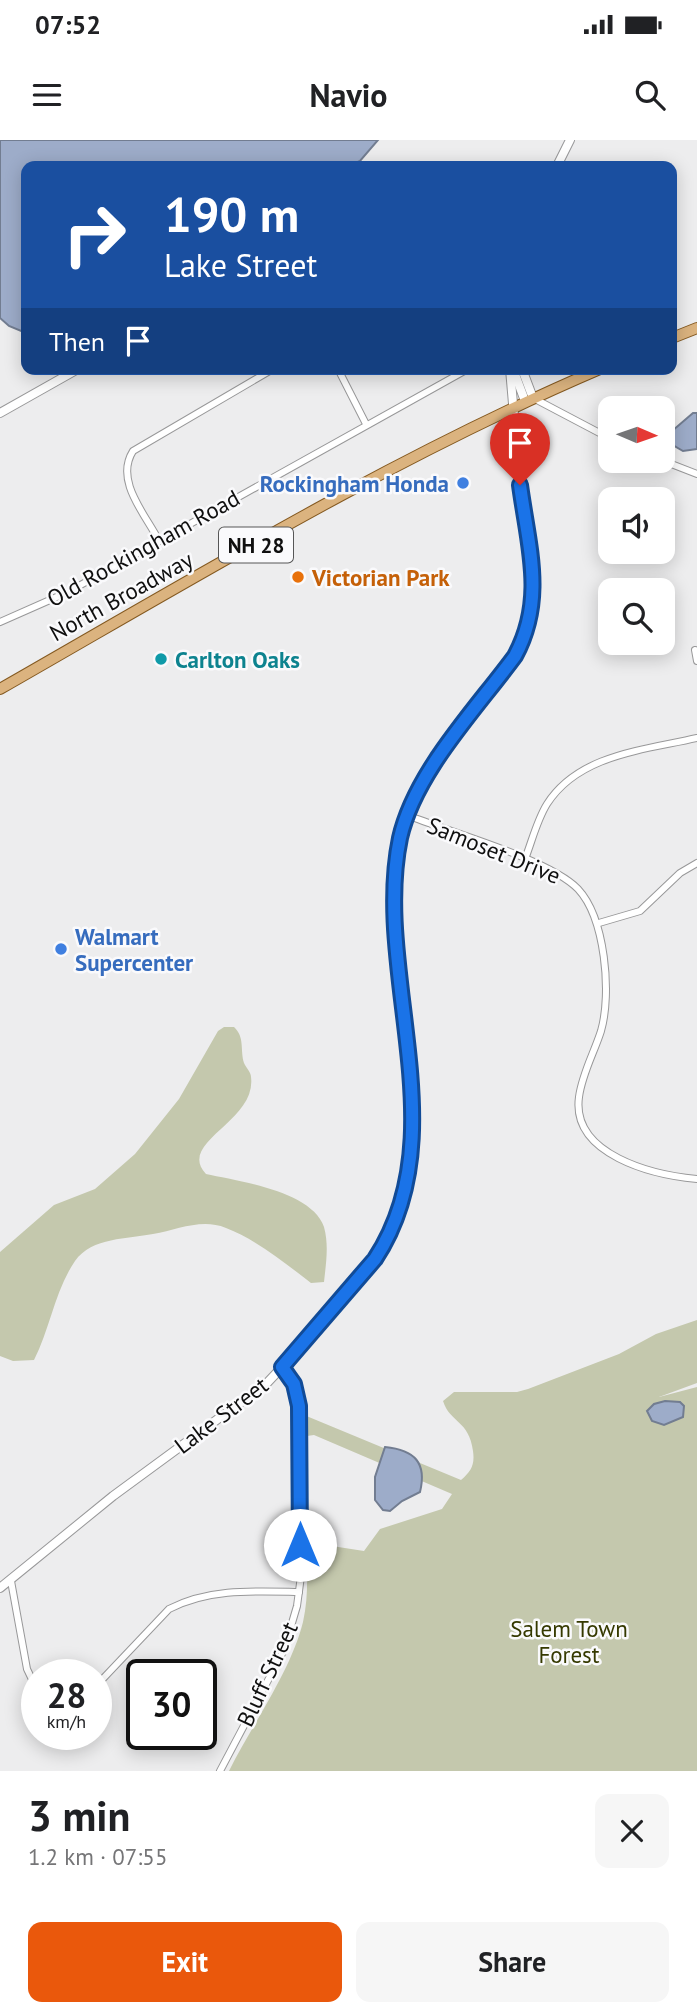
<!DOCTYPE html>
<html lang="en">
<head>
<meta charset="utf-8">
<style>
  body { margin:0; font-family:"PT Sans",sans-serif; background:#f6f6f6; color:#202124; height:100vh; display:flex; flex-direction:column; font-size:26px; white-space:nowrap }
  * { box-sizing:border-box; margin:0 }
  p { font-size:23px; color:#757577 }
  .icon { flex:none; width:38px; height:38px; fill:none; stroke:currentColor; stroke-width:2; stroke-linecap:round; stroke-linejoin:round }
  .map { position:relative; height:1631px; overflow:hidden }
  .details { display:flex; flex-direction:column; background:#fff; flex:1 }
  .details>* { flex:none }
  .top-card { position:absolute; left:21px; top:21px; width:656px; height:214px; border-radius:14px; box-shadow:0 4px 18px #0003; background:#1a4fa0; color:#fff; overflow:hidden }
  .needle { width:46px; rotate:92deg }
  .buttons { position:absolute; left:598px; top:256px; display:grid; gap:14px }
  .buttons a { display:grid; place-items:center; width:77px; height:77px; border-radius:14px; background:#fff; box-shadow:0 4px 18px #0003; font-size:35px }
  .speed { position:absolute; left:21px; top:1519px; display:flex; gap:14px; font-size:35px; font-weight:700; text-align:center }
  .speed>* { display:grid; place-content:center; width:91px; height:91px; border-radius:50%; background:#fff; box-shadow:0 4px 18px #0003; line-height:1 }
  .speed small { font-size:18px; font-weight:400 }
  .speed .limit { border:4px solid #111; border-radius:10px; background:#fff; color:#111 }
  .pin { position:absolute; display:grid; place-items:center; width:60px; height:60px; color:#fff; margin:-72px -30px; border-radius:50% 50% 50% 0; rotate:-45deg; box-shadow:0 0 7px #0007 }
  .pin .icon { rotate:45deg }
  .me { position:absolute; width:77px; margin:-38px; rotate:0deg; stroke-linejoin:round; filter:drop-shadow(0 0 5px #0008) }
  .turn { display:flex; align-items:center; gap:24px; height:147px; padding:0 28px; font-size:32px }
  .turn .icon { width:91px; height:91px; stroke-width:2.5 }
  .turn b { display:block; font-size:49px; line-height:60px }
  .then { display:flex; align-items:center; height:66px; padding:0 28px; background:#0003; gap:14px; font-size:26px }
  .round { display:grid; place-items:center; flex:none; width:74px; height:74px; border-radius:14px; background:#f6f6f6 }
  .headline { display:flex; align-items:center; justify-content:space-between; height:119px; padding:0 28px }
  h1 { font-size:42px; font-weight:800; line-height:52px }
  .button { display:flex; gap:14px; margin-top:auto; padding:14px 28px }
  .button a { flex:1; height:80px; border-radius:14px; background:#ea580c; color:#fff; font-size:28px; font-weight:800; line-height:80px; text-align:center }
  .button a+a { background:#f6f6f6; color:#202124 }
  .status { display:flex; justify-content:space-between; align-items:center; height:49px; padding:0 35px; background:#fff; direction:ltr }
  .status svg { height:19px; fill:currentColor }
  header { display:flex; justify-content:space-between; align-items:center; height:91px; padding:0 28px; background:#fff; font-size:32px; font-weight:800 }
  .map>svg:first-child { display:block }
  .green { fill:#c4c8ad }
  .water { fill:#9dacc9; stroke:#727d91; stroke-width:2 }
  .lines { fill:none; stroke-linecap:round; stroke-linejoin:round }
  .minor-casing { stroke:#989899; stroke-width:8 }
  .tertiary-casing { stroke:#989899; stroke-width:10 }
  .primary-casing { stroke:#845920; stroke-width:12 }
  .minor { stroke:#fff; stroke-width:6 }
  .tertiary { stroke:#fff; stroke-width:8 }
  .primary { stroke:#dbb37f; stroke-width:10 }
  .route-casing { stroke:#114b97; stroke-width:18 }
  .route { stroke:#1a73e8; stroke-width:12 }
  .shop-dot { fill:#3f7fe0; stroke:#fafafc; stroke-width:2.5 }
  .food-dot { fill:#e8710a; stroke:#fafafc; stroke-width:2.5 }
  .culture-dot { fill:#0f9aa8; stroke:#fafafc; stroke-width:2.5 }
  .labels { text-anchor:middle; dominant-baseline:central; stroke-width:5; stroke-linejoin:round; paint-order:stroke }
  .shield { fill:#fafafc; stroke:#565656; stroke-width:2 }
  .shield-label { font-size:21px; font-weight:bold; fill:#0f0f0f }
  .shop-label { font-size:23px; font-weight:bold; fill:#366cbe; stroke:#fafafc; text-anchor:end }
  .street-label { font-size:23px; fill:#0f0f0f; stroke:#fafafc }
  .food-label { font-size:23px; font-weight:bold; fill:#c56008; stroke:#fafafc; text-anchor:start }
  .culture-label { font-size:23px; font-weight:bold; fill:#0d838f; stroke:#fafafc; text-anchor:start }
  .park-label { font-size:23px; fill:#353900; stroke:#fafafc }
</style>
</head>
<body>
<div class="status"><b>07:52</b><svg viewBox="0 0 49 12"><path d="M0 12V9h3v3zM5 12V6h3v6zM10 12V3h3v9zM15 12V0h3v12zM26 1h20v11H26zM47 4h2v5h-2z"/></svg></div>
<header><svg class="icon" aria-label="menu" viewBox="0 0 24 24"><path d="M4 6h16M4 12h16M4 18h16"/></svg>Navio<svg class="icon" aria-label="search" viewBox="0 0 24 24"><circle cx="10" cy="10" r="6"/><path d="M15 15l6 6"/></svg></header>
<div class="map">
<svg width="697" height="1631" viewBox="0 0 697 1631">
  <rect width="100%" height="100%" fill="#ededee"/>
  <g class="green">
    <path d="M224 887H234C245 897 240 910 244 923 246 928 251 932 251 937 257 982 176 1002 206 1034 238 1041 312 1051 324 1087 329 1105 326 1123 324 1142L311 1143C285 1123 257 1100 226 1088 201 1078 178 1090 153 1094 128 1099 92 1097 75 1121 55 1150 50 1189 34 1220L13 1221 0 1216V1112L54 1065 95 1049 135 1014 179 959 218 891Z"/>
    <path d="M697 1180V1243L659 1257 697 1247V1631H229C252 1585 291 1531 303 1482 309 1456 307 1429 306 1402L364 1411 380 1389 442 1369 452 1354 314 1295 307 1296 303 1302 304 1275 461 1340C471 1331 475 1325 473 1311 469 1280 450 1283 443 1261L454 1252H517L528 1249 619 1214 656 1194Z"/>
  </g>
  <g class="water">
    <path d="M0 0H378L360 21 349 26H26V193L9 186 0 178Z"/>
    <path d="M693 273H697V309L683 311 666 301 665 297Z"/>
    <path d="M665 1261 680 1262 684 1266 683 1277 664 1285 652 1281 647 1271 654 1264Z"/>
    <path d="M385 1307C415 1310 427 1323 420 1352L402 1361 390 1371 383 1370 375 1360V1337Z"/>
  </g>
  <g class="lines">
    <defs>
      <g id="minor">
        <path d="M338 229 366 284"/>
        <path d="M535 259 611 299"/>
        <path d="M661 320 697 334"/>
        <path d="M159 401C146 375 114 341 133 311L273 229"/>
        <path d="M0 482 68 452 468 229"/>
        <path d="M695 510 697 521"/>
        <path d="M407 675C449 692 549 719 578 749 605 778 612 853 601 891 594 913 582 934 579 957 571 1015 653 1035 697 1039"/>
        <path d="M525 719C532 701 537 680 547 664 579 614 645 610 697 598"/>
        <path d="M599 783 640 771 680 733 697 723"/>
        <path d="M11 1441 27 1529 37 1550"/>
        <path d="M96 1546 169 1469C209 1448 255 1451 299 1452"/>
        <path d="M220 1631 284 1510 297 1466 301 1436 300 1273 294 1244 282 1227"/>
      </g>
      <g id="tertiary">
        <path d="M391 26H462"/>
        <path d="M557 26 570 0"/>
        <path d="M513 229 525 261"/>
        <path d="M522 229 533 258"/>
        <path d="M0 273 78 229"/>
        <path d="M0 1448 113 1356 267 1243 301 1207 387 1100 401 1064 412 989 396 783 398 714 407 675 423 642 515 515 531 477 534 436 520 345 510 229"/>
      </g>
      <g id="primary">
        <path d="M672 198 697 188"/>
        <path d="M0 549C196 437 392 318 600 229"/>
      </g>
    </defs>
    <use href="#minor" class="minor-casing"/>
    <use href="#tertiary" class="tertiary-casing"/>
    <use href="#primary" class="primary-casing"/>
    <use href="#minor" class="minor"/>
    <use href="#tertiary" class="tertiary"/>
    <use href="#primary" class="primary"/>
  </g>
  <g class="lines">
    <defs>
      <path id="route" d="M300 1405 299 1266 294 1244 282 1227 375 1119C458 993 372 832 400 698 415 632 476 569 515 516 546 459 528 405 520 345"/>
    </defs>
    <use href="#route" class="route-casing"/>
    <use href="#route" class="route"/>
  </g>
  <g class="shop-dot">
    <circle cx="463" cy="343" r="7"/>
    <circle cx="61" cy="809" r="7"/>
  </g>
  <circle class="food-dot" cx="298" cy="437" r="7"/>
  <circle class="culture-dot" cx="161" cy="519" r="7"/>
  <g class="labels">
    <rect class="shield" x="219" y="387.5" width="74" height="35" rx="5"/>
    <g class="shield-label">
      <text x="256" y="405">NH 28</text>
    </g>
    <g class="shop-label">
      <text x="449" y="343">Rockingham Honda</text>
      <text x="75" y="796" text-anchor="start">Walmart<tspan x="75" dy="26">Supercenter</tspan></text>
    </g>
    <g class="street-label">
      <text transform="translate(143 408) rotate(-29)">Old Rockingham Road</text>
      <text transform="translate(121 456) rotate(-29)">North Broadway</text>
      <text transform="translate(494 710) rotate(22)">Samoset Drive</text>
      <text transform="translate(221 1275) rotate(-37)">Lake Street</text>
      <text transform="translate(267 1534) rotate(-65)">Bluff Street</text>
    </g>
    <g class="food-label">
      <text x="312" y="437">Victorian Park</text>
    </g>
    <g class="culture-label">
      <text x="175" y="519">Carlton Oaks</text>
    </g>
    <g class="park-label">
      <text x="569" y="1488">Salem Town<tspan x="569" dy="26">Forest</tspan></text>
    </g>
  </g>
</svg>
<div class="buttons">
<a><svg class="needle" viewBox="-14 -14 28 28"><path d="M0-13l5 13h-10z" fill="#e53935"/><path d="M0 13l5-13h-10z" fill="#757577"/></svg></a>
<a><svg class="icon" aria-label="sound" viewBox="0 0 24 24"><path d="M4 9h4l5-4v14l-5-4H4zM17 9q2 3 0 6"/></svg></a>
<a><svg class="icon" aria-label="search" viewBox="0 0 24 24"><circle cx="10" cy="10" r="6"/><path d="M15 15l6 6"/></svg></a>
</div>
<div class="speed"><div>28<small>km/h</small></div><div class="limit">30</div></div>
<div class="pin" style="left:520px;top:345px;background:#d93025"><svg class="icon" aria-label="arrive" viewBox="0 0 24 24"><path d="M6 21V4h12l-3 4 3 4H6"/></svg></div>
<svg class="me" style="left:300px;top:1405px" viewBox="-20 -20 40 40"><circle r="19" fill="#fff"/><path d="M0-13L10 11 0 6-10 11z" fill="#1a73e8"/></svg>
<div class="top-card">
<div class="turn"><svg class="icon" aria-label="right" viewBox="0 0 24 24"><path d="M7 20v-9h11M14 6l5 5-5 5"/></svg><div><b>190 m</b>Lake Street</div></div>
<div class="then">Then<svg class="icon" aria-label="arrive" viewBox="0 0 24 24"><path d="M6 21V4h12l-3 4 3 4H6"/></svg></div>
</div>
</div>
<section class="details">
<div class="headline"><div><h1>3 min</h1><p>1.2 km · 07:55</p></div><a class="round"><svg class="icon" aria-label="close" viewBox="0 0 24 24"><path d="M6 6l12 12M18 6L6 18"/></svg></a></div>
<div class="button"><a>Exit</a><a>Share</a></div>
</section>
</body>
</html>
